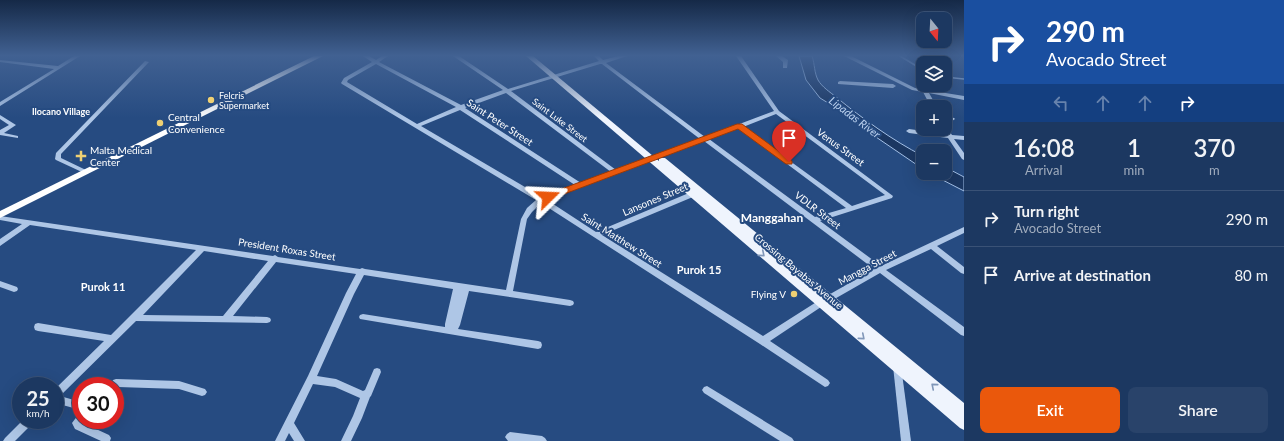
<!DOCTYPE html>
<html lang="en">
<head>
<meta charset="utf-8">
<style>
  body { margin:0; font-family:Lato,sans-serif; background:#29436a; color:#f1f3f6; height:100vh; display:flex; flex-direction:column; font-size:15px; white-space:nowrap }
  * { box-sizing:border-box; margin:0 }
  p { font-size:13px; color:#a0acbd }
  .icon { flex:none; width:22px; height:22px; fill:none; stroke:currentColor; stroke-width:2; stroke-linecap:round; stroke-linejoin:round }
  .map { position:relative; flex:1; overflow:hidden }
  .details { display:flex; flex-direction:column; background:#1c3861; width:320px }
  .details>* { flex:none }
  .hud { background:#1a4fa0; color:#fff; overflow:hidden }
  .needle { width:26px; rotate:162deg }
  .tools { position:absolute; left:916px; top:12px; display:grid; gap:8px }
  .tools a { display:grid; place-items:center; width:36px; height:36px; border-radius:8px; background:#1c3861; box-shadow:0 4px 16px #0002,0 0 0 1px #3a5276; font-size:20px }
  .speed { position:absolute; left:12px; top:377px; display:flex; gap:8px; font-size:20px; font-weight:700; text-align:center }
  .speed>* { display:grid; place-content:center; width:52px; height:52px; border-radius:50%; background:#1c3861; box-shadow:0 4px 16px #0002,0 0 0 1px #3a5276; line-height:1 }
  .speed small { font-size:10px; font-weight:400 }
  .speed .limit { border:6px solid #d22; background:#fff; color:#111 }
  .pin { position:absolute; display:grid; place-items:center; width:34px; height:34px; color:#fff; margin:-41px -17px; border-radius:50% 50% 50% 0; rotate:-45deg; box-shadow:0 0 4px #0007 }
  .pin .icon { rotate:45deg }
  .me { position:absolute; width:44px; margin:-22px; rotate:69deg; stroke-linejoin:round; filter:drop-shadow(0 0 3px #0008) }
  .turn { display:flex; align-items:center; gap:14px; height:84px; padding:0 16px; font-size:18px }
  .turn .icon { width:52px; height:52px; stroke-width:2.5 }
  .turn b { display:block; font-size:28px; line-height:34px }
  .lanes { display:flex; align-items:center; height:38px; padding:0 16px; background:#0003; justify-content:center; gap:20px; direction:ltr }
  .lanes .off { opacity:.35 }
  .eta { display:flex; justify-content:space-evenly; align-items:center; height:68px; text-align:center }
  .eta b { font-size:24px; font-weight:600; line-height:28px }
  .button { display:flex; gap:8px; margin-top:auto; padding:8px 16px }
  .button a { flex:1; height:46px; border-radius:8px; background:#ea580c; color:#fff; font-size:16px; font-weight:600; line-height:46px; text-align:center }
  .button a+a { background:#29436a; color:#f1f3f6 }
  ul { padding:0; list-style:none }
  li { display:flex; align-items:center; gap:12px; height:56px; padding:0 16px; border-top:1px solid #3a5276 }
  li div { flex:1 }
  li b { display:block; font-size:15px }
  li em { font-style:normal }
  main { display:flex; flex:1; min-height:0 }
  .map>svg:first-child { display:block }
  .water { fill:#1b3762; stroke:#a3c0e7 }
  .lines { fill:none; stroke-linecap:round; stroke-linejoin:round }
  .stream { stroke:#a3c0e7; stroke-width:1.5 }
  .minor { fill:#aec6e6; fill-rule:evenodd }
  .major { fill:#eff4fd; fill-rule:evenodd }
  .highway { fill:#fff; fill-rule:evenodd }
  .oneway { stroke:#8097b9 }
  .route { fill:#ea580c; stroke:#983908 }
  .poi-dot { fill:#efd073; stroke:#264b81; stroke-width:1.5 }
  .labels { text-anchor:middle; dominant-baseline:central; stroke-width:4; stroke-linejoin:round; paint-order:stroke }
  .far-poi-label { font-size:9px; fill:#fff; stroke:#264b81; text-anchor:start }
  .far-neighbourhood-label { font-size:9px; font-weight:bold; fill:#fff; stroke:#264b81 }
  .far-street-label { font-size:9px; fill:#fff; stroke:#264b81 }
  .poi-label { font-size:10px; fill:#fff; stroke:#264b81; text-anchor:start }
  .street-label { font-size:10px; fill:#fff; stroke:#264b81 }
  .water-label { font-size:11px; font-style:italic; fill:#bad0ee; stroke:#264b81 }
  .neighbourhood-label { font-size:11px; font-weight:bold; fill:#fff; stroke:#264b81 }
  .quarter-label { font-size:12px; font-weight:bold; fill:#fff; stroke:#264b81 }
</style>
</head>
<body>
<main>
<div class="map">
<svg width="964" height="441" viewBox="0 0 964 441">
  <rect width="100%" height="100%" fill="#264b81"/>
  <g class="water">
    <path d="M799 56H812C815 65 814 72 818 80 822 87 830 92 836 97 863 119 892 140 923 156V169L873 135 846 114 820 98 806 80Z"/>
    <path d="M945 167 964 177V191L929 173H945Z"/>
  </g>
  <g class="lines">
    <g class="stream">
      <path d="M900 56 923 70"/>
      <path d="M945 77 964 79"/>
    </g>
    <g class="minor">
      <path d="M74 56H80L0 106V102L54 69 0 62V60L58 66Z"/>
      <path d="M363 56H369L376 60 382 56H388L379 62 461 105 503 90 453 56H459L508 89 599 61 594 56H599L603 60 618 56H627L606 63 705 137 774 111 736 56H741L779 111 893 196 892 198 820 221 881 266 964 227V233L937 246 964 267V274L961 273 931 249 886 270 964 327V336L961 335 880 273 824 305 770 341 828 380 830 383 828 386 825 387 760 344 541 203 532 212 527 219 513 291 570 300 573 301 574 303 573 305 570 306 469 291 460 325 458 329 538 341 541 342 542 345 541 348 538 349 360 319 359 317 360 315 363 314 445 327V324L453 289 364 275 354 294 317 376 336 379 363 391 365 390 374 369 377 368 380 369 381 372 371 396 370 397 362 418 351 441H341L353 416 360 398 335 387 313 384 294 423 305 441H294L289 433 285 441H275L308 376 346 293 356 274 276 262 233 316 267 317 270 318 271 320 270 322 267 323 136 321 60 396 81 402V410L55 403V389L104 341 38 331 35 330 34 327 35 324 38 323 111 335 196 250 30 225 0 246V239L22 224 0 220V216L273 256 275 255 278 257 360 269 362 268 365 269 506 290 521 219 527 208 536 200 342 84 341 83 344 78 372 62ZM376 64 456 107 417 124 347 82 348 80ZM600 64H602L700 139 616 170 511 91ZM506 93 611 172 581 183 465 108ZM460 110 575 185 542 197 421 126ZM776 114 885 195 852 206 743 127ZM739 128 846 208 815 217 709 139ZM704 141 874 269 818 301 763 336 602 235 700 194 701 192 700 190H696L596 232 547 200ZM204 251 268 261 223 316 143 315Z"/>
      <path d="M776 56H782L788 60 787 68H783V62Z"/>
      <path d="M844 56H851L915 88 964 96V100L929 93 937 107H931L923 92 912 90Z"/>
      <path d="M145 61 149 62 61 154V158L88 171 89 172 88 173H84L56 160 55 159 56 153Z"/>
      <path d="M840 81 893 84 896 86 893 88 838 84V82Z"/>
      <path d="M0 115 16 125 4 133 18 136V138L0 135V130L9 125 0 119Z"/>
      <path d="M945 116 954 118 955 119 952 121 945 120Z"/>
      <path d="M945 127 947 128 952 135 964 136V140L954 139 964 153V160L962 159 948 138 909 133 906 131 909 129 945 134 942 129H945Z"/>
      <path d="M0 281 17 287 18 289 17 291 14 292 0 287Z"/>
      <path d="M897 362 900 363 901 366 911 441H901L893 366 894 363Z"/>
      <path d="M116 379 179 381 205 389 207 392 205 395 202 396 179 389 118 387 115 390V386H109L113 380Z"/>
      <path d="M707 386 792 438 794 441H780L704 393 702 390 704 387Z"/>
      <path d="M81 413V420H85L83 423 109 435 111 438 110 441H101L75 429 72 423 78 415Z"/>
      <path d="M23 420H35L33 423 15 441H3L5 438Z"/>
      <path d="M510 432 542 436 545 438 547 441H508L505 437 507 434Z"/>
    </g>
    <path class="major" d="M526 56H533L659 161V158H665L964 403V430L960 428Z"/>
    <path class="highway" d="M314 56H323L0 218V211Z"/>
  </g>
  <defs><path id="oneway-chevron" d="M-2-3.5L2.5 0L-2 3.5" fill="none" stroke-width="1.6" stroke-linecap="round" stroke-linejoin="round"/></defs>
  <g class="oneway">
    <use href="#oneway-chevron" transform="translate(762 254) rotate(40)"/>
    <use href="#oneway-chevron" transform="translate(862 337) rotate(40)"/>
    <use href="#oneway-chevron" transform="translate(934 386) rotate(-140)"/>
  </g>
  <linearGradient id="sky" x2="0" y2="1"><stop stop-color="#152947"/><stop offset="0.47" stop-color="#416192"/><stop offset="1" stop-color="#416192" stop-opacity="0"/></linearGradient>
  <rect width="964" height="118" fill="url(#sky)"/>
  <path class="route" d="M737 124H742L792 161V164H786L738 129 551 199 548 200 544 197 545 195Z"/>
  <g class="poi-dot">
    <circle cx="211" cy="100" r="4"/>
    <circle cx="160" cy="123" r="4"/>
    <path d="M79 150h4v4h4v4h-4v4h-4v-4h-4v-4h4z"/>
    <circle cx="794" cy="294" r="4"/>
  </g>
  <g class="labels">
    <g class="far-poi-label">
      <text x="219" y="95">Felcris<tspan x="219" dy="10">Supermarket</tspan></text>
    </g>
    <g class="far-neighbourhood-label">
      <text x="61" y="111">Ilocano Village</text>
    </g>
    <g class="far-street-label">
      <text transform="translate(560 120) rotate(37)">Saint Luke Street</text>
    </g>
    <g class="poi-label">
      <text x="168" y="117">Central<tspan x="168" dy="12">Convenience</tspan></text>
      <text x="90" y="150">Malta Medical<tspan x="90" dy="12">Center</tspan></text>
      <text x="786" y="294" text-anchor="end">Flying V</text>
    </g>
    <g class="street-label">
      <text transform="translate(500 122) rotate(33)">Saint Peter Street</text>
      <text transform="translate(841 147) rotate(36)">Venus Street</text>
      <text transform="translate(655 199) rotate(-23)">Lansones Street</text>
      <text transform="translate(818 210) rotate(37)">VDLR Street</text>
      <text transform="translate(622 240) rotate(32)">Saint Matthew Street</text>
      <text transform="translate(287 249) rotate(9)">President Roxas Street</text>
      <text transform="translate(867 267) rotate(-28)">Mangga Street</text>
      <text transform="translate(799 271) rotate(40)">Crossing Bayabas Avenue</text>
    </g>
    <g class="water-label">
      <text transform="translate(855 117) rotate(37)">Lipadas River</text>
    </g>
    <g class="neighbourhood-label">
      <text x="699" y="269">Purok 15</text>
      <text x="103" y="286">Purok 11</text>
    </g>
    <g class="quarter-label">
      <text x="772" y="217">Manggahan</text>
    </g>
  </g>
</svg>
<div class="tools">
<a><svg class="needle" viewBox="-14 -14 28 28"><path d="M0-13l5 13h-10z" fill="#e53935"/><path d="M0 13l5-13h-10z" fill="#a0acbd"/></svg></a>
<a><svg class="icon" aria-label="layers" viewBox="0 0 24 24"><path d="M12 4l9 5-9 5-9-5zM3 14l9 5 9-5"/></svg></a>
<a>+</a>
<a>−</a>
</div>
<div class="speed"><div>25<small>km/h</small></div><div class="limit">30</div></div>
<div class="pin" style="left:789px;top:162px;background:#d93025"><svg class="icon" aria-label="arrive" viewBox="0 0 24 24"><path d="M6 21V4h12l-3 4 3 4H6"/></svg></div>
<svg class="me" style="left:548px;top:197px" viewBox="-20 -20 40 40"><path d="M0-17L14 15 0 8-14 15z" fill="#ea580c" stroke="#fff" stroke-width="4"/></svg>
</div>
<section class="details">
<div class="hud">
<div class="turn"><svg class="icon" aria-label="right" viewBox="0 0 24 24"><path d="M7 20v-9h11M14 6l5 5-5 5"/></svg><div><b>290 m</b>Avocado Street</div></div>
<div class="lanes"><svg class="icon off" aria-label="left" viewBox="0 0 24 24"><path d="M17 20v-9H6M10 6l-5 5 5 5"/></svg><svg class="icon off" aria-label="ahead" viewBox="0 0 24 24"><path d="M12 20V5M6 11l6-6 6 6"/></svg><svg class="icon off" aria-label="ahead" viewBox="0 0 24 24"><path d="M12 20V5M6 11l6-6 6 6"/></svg><svg class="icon" aria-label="right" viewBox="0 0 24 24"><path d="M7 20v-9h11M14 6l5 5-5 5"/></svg></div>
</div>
<div class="eta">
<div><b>16:08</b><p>Arrival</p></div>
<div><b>1</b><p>min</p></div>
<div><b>370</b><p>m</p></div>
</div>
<ul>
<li><svg class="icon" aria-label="right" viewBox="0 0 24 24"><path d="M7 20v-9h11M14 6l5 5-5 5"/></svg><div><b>Turn right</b><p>Avocado Street</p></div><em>290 m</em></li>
<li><svg class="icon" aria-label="arrive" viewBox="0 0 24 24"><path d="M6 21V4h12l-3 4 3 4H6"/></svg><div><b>Arrive at destination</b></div><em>80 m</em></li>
</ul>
<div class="button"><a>Exit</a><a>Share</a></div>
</section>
</main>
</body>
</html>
